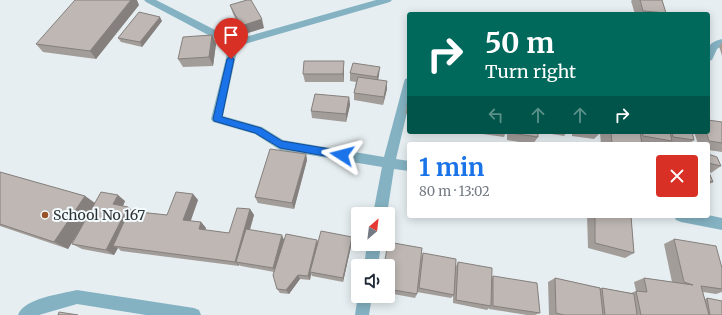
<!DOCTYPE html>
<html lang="en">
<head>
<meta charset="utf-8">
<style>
  body { margin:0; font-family:Merriweather,serif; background:#f2f2f3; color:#1f2937; height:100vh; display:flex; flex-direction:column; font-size:15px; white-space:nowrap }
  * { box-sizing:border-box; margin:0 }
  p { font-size:13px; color:#747a83 }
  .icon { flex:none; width:22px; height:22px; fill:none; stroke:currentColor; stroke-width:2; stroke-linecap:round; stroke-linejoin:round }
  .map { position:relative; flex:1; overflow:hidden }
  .drawer { position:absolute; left:407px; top:142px; width:303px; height:76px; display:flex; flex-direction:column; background:#fff; border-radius:4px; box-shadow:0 2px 10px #0003 }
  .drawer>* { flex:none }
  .guide { position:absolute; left:407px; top:12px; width:303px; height:122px; border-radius:4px; box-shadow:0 2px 10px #0003; background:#00695c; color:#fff; overflow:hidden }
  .needle { width:26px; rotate:28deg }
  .buttons { position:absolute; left:351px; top:207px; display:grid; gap:8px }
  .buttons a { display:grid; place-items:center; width:44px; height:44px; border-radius:4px; background:#fff; box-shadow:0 2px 10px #0003; font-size:20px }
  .pin { position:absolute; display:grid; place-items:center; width:34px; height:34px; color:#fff; margin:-41px -17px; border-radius:50% 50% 50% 0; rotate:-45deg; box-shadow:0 0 4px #0007 }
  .pin .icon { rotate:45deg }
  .me { position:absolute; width:44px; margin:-22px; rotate:279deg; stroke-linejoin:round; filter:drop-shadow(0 0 3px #0008) }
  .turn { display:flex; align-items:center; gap:14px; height:84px; padding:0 12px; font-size:18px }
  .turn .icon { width:52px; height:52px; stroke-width:2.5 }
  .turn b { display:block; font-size:28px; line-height:34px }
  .lanes { display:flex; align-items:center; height:38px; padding:0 12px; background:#0003; justify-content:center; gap:20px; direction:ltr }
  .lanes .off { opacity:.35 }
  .round { display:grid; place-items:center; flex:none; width:42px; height:42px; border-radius:4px; background:#f2f2f3 }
  .overview { display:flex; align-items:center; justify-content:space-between; height:68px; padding:0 12px }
  h1 { font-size:24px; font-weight:700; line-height:30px; color:#1a73e8 }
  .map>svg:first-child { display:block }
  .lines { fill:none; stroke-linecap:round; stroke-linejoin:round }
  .street { fill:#84b2c2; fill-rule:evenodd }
  .wall { fill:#a39d9a }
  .shaded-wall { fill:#85807d }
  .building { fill:#beb7b3; stroke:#85807d }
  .route { fill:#1a73e8; stroke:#114b97 }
  .poi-dot { fill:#985428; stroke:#f3fbfe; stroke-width:1.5 }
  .labels { text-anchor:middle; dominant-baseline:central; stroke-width:4; stroke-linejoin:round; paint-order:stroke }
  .poi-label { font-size:14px; fill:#2f3233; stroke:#f3fbfe; text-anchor:start }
</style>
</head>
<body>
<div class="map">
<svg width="722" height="315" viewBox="0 0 722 315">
  <rect width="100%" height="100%" fill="#e6eef1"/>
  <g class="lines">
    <g class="street">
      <path d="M144 0H156L235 40 376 0H392L390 2 238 46 223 116 262 127 283 140 384 157 404 82 405 79 409 78V104L396 159 409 161V171L394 169 387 214H373L382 167 280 150 255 134 213 122 211 119 229 46 146 2Z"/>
      <path d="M722 39V46L717 49 712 60 708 61C708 47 707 43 722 39Z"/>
      <path d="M708 215 722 218V230L681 222 676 220 674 216Z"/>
      <path d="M367 244H381L378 266H364Z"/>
      <path d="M77 290 194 308 199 310 201 315H146L77 304 39 315H18C24 298 61 294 77 290Z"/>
      <path d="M358 295 372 296 369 315H355Z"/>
    </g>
  </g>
  <g class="wall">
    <path d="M632 0H662L666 13V14H635L631 1Z"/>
    <path d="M139 5 96 59 43 52 36 44Z"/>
    <path d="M230 5 264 28 244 34 233 14Z"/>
    <path d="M162 21 142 47 121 42 118 38Z"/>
    <path d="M212 35 216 44 213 66 183 67 178 59Z"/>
    <path d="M722 42V56L719 46Z"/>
    <path d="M344 69V82H305L303 74Z"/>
    <path d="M350 73 379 75 378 80 387 89 383 105 354 100V93L356 82 350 81Z"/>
    <path d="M409 91V114H405Z"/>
    <path d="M349 97 350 105 346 122 312 118 311 111Z"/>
    <path d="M722 122V152L708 150V144H698L694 132H708Z"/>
    <path d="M475 132H506L504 137 475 133Z"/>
    <path d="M507 132H538V137L533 144 507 140Z"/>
    <path d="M539 132H567L564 136Z"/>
    <path d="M572 132H692L694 140 689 144H601L600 133 594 139 572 136Z"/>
    <path d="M306 154 307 160 294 209 258 203 255 197Z"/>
    <path d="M708 154 721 166 711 173 709 172 713 182 708 185Z"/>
    <path d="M0 172 85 196 95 203 125 201 123 206 128 207 134 211 167 215 193 194 198 200 190 221 201 222 206 228 205 230 229 233 250 209 254 215 250 230 284 239 318 242 352 237V242L343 282 312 276 311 274 310 280 300 279 289 294 280 293 277 289 274 272 241 266 239 265V266L121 251 118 248 114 255 82 249 72 244 83 224 68 249 0 226Z"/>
    <path d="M587 216H631L634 253 625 258 588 248Z"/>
    <path d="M674 239 722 268V292L716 294 703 292 705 299 707 298 722 315H549L548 282 555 278 601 288H602L631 293 636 291 634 282 644 278 672 282 664 244Z"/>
    <path d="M423 253 456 266 458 262 492 277 493 276 540 313 535 315H527L489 309V308L487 310 453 303V296L451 298 417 292 421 258Z"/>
    <path d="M388 266 417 294 415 298 388 293Z"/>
  </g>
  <g class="shaded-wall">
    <path d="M131 0H137L139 5 96 59 90 51Z"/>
    <path d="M160 17 162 21 142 47 140 42Z"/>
    <path d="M262 19 264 28 244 34 241 26Z"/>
    <path d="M212 35 216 44 213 66 209 57Z"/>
    <path d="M344 61V82L343 74Z"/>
    <path d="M380 67 379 75 377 85V77Z"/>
    <path d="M387 81V89L383 105 384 97Z"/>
    <path d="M349 97 350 105 346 122V114Z"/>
    <path d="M306 154 307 160 294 209 292 203Z"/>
    <path d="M193 194 198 200 189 226 183 220Z"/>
    <path d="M118 195 125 201 121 210 113 204Z"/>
    <path d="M85 196 96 204 68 249 54 242Z"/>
    <path d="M128 207 135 213 113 246 118 248 114 255 106 250Z"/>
    <path d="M250 209 254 215 240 262H236L239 265V266L235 262Z"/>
    <path d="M201 222 206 228 204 235 199 229Z"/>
    <path d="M282 235 284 240 276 272 273 268Z"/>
    <path d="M352 237V242L343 282V278Z"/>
    <path d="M317 240 319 245 310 272 311 274 310 280 308 276Z"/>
    <path d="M298 275 300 279 289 294 286 290Z"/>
  </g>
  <g class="building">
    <path d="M75 0H131L90 51 36 44Z"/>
    <path d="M247 0H251L262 19 241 26 230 5Z"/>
    <path d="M640 0H662L666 13 643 11Z"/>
    <path d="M139 12 160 17 140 42 118 38Z"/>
    <path d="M212 35 209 57 178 59 183 37Z"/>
    <path d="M304 61H344L343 74H303Z"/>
    <path d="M353 63 380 67 377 77 350 73Z"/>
    <path d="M358 77 387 81 384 97 354 93Z"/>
    <path d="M409 91V106H407Z"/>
    <path d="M315 94 349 97 346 114 311 111Z"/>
    <path d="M708 120 722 122V143L709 141 706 132H708Z"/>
    <path d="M511 132H538V137L511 133Z"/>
    <path d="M611 132H640L642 144H618L612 143Z"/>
    <path d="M642 132H670L672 141 643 136Z"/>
    <path d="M672 132H692L694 140 673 137Z"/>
    <path d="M270 149 306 154 292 203 255 197Z"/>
    <path d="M708 154 717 157 721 166 708 163Z"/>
    <path d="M708 170 713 182 708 181Z"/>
    <path d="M0 172 85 196 54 242 0 224Z"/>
    <path d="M101 192 118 195 113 204 128 207 106 250 72 244Z"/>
    <path d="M176 192 193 194 183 220 201 222 199 229 229 233 237 208 250 209 235 262 113 246 129 211 167 215Z"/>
    <path d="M595 216H631L634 253 595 243Z"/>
    <path d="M246 229 282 235 273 268 236 262Z"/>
    <path d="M321 231 352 237 343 278 310 272Z"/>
    <path d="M286 234 317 240 308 276 298 275 286 290 277 289 273 275Z"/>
    <path d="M674 239 716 246 722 268V289L701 286 709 315H641L636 291 647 292 644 278 693 285 684 282Z"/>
    <path d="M388 242 422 248 417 294 388 289V266H384Z"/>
    <path d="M423 253 456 259 454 295 419 288Z"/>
    <path d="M458 262 492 268 491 306 456 300Z"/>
    <path d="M493 276 537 283 540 313 493 306Z"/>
    <path d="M555 278 600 288 603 315H564L556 313Z"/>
    <path d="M602 288 634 294 637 315H605Z"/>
    <path d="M707 298 722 301V315H710Z"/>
    <path d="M59 312 78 315H58Z"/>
  </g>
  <path class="route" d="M231 56 234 59 222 117 261 128 282 141 342 151 345 152 347 155 345 158 342 159 280 148 255 133 214 121 213 119 227 59Z"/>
  <circle class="poi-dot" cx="45" cy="215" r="4"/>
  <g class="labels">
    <g class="poi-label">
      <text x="53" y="215">School No 167</text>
    </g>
  </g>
</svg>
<div class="buttons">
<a><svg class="needle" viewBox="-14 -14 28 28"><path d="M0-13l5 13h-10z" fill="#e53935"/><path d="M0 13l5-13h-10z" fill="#747a83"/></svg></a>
<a><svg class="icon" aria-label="sound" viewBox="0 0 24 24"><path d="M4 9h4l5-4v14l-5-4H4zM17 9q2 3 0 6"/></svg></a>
</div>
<div class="pin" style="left:231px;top:59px;background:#d93025"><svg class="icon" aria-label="arrive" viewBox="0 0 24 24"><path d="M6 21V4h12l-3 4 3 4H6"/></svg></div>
<svg class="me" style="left:342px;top:155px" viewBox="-20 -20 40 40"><path d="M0-17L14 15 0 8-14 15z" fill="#1a73e8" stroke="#fff" stroke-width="4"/></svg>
<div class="guide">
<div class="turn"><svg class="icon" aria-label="right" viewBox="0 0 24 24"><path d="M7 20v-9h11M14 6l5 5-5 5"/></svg><div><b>50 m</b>Turn right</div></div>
<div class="lanes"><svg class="icon off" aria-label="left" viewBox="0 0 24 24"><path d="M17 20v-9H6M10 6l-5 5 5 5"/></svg><svg class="icon off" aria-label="ahead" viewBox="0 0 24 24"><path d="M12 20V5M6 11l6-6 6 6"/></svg><svg class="icon off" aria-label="ahead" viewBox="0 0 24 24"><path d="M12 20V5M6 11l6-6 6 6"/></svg><svg class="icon" aria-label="right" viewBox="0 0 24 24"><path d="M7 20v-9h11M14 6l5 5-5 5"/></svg></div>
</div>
<section class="drawer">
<div class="overview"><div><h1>1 min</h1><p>80 m · 13:02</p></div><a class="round" style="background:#d93025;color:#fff"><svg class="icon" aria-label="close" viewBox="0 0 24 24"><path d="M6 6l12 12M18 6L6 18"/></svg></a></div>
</section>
</div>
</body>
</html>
